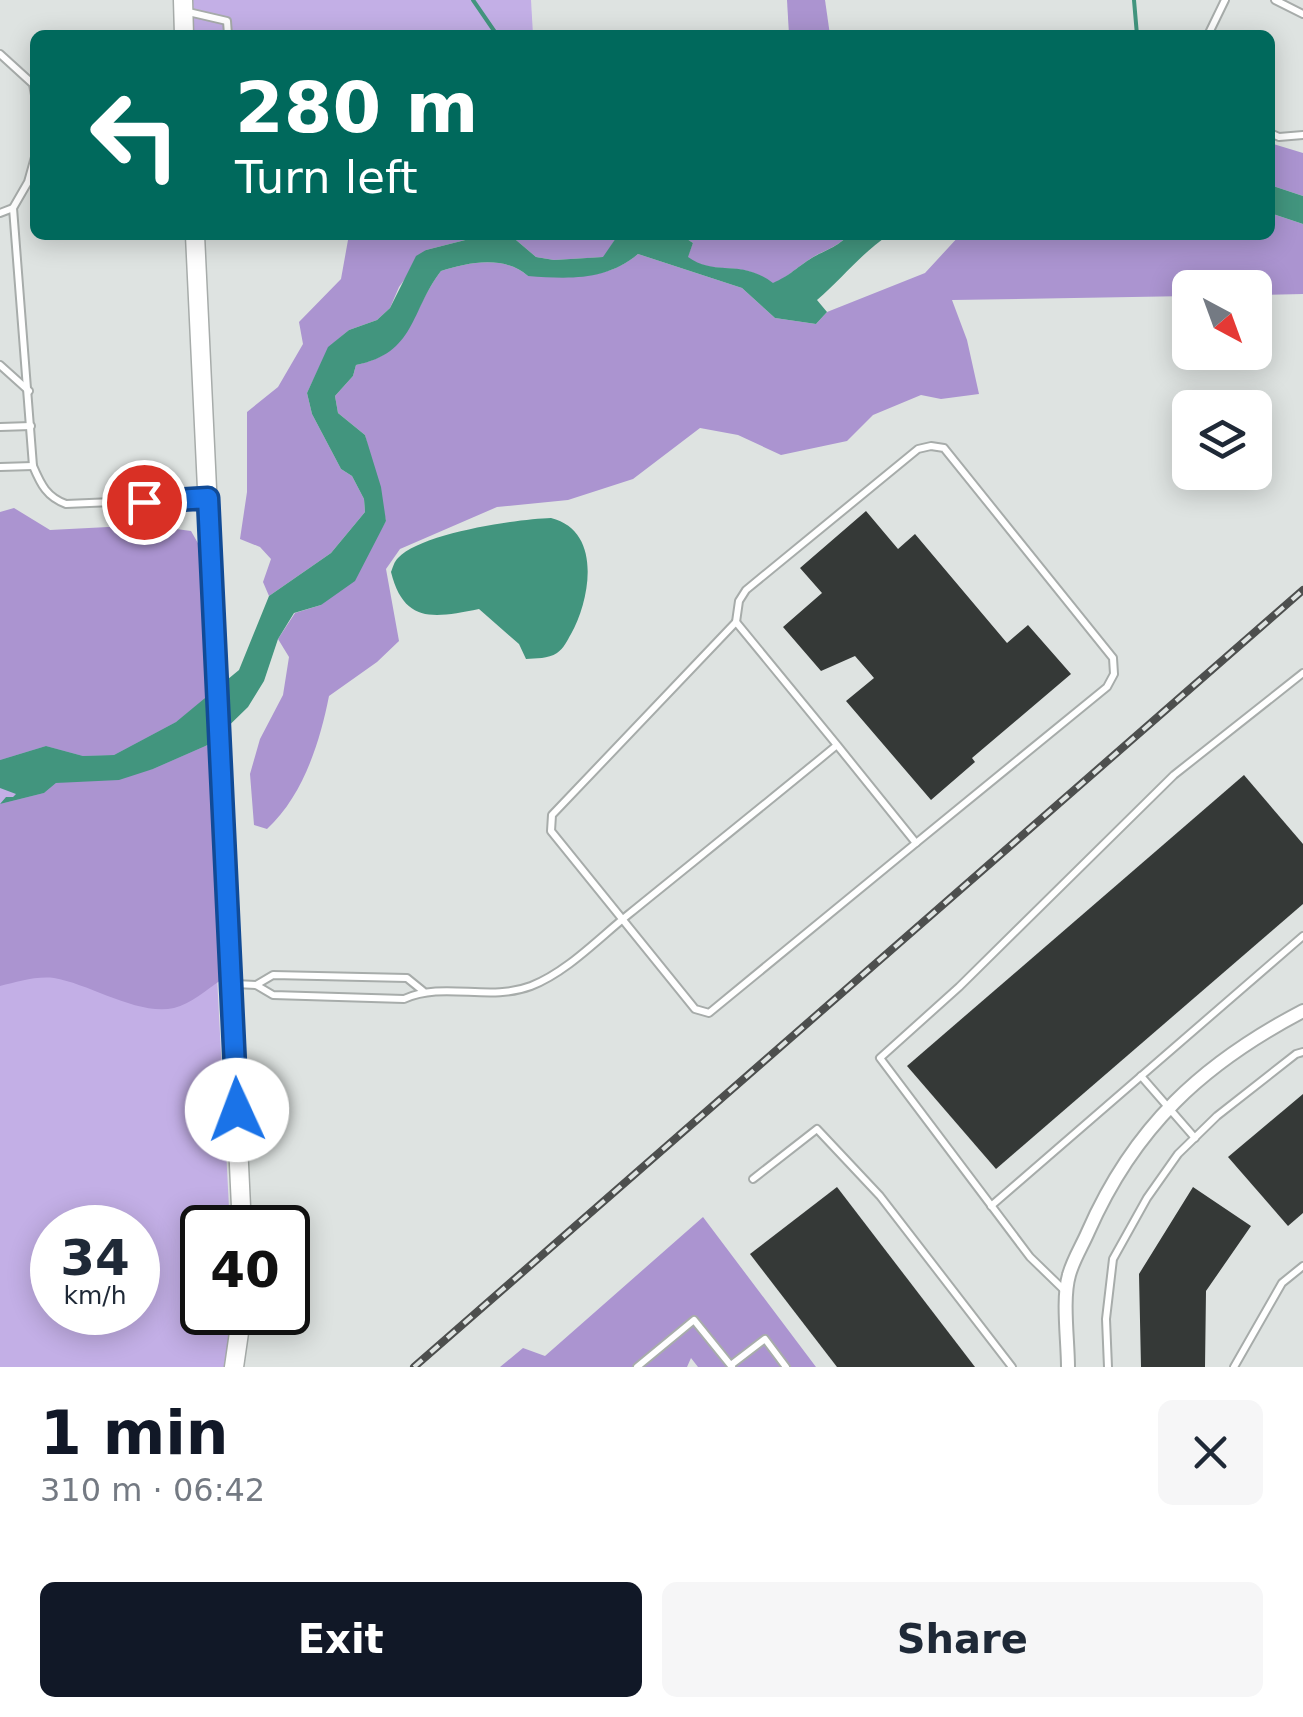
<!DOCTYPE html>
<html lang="en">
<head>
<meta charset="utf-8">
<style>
  body { margin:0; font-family:"DejaVu Sans",sans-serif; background:#f6f6f7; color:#1f2937; height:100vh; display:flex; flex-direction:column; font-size:38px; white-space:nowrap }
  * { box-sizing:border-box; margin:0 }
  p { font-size:32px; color:#747a83 }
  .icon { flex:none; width:55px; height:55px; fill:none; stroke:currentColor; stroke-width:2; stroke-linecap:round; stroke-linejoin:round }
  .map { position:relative; height:1367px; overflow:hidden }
  .panel { display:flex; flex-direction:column; background:#fff; flex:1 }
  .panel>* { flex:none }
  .top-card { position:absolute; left:30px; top:30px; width:1245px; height:210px; border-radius:15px; box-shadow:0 5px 25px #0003; background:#00695c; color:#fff; overflow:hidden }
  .needle { width:65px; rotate:139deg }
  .fabs { position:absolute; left:1172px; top:270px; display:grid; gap:20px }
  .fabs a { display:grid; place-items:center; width:100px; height:100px; border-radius:15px; background:#fff; box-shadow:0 5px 25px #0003; font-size:50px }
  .speed { position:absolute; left:30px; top:1205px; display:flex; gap:20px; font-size:50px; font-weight:700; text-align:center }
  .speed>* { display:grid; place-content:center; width:130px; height:130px; border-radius:50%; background:#fff; box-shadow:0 5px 25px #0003; line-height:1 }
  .speed small { font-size:25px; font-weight:400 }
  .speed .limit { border:5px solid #111; border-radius:15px; background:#fff; color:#111 }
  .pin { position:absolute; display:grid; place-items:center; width:85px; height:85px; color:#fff; margin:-42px; border:5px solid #fff; border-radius:50%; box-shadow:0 2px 10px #0007 }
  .me { position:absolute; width:110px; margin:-55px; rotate:358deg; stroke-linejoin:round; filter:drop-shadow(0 0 8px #0008) }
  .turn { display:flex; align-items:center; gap:35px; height:210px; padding:0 40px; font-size:45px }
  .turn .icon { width:130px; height:130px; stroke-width:2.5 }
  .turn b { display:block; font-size:70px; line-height:85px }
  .round { display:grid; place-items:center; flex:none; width:105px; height:105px; border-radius:15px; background:#f6f6f7 }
  .overview { display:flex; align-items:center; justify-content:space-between; height:170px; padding:0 40px }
  h1 { font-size:60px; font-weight:700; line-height:75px; color:#111827 }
  .button { display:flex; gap:20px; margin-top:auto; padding:20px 40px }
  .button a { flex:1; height:115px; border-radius:15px; background:#111827; color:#fff; font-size:40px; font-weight:700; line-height:115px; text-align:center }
  .button a+a { background:#f6f6f7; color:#1f2937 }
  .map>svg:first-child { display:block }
  .green { fill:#c3afe6; fill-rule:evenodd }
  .forest { fill:#ab94d0 }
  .water { fill:#42957e }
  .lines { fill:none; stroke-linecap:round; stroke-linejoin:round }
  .stream { stroke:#42957e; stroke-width:4 }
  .building { fill:#353937 }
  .lane-casing { stroke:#a7acaa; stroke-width:10 }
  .street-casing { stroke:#a7acaa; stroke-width:16 }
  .secondary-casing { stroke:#a7acaa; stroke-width:21 }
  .lane { stroke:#fff; stroke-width:6 }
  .street { stroke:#fff; stroke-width:12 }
  .secondary { stroke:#fff; stroke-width:18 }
  .rail-casing { stroke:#4d4f4e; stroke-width:8 }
  .rail { stroke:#dee3e1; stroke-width:4; stroke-dasharray:11; stroke-linecap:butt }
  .route-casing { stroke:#114b97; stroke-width:25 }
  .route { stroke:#1a73e8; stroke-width:18 }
</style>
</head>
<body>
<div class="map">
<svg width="1303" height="1367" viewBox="0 0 1303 1367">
  <rect width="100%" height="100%" fill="#dee3e1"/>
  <g class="green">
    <path d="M188 0H531L533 35H189Z"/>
    <path d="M195 552 230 1227 202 1228V1312L232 1313 227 1367H0V564ZM52 1228H138V1312H52Z"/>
  </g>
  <g class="forest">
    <path d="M787 0H825L830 35H789Z"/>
    <path d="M1270 143 1303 153V196L1270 185Z"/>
    <path d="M1270 213 1303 224V294L1255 295V288H1190V296L952 300 967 340 979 394 941 399 921 395 873 415 847 441 781 455 738 435 700 428 633 479 568 500 497 507 400 549 386 569 399 641 377 662 329 696C320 742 303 796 267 829L254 825 250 774 260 739 283 695 289 657 278 639 295 613 321 605 369 548 386 521 365 435 338 413 335 396 353 376 356 365C412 354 412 308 441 271 469 262 504 255 528 276 569 276 605 282 638 254L742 288 775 318 816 324 827 312 925 273 960 235H1270Z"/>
    <path d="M352 235H618L604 257 554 260 536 257 516 240 481 236 426 250 399 287 390 308 377 320 349 330 329 347 307 393 312 414 341 469 352 476 364 499 365 512 331 553 269 596 263 582 271 559 260 547 240 539 247 492V412L278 387 303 344 299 322 341 279 348 240Z"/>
    <path d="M681 235H849C832 251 822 250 807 261 794 270 789 276 773 284 740 258 717 277 687 258L693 243Z"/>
    <path d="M14 508 50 530 147 525 191 531 199 545 206 655 205 699 176 722 114 755 83 756 46 746 0 760V512Z"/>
    <path d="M210 744 215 893 223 963 221 980C206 990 191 1004 174 1008 138 1016 90 984 54 978 35 976 17 982 0 986V804L44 793 56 783 153 769Z"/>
    <path d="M703 1217 816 1367H698L691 1358 687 1367H500L523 1348 545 1356Z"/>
  </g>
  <g class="water">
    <path d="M1270 185 1303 196V224L1270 213Z"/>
    <path d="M618 235H681L693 243 688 257C716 277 740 258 773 283 790 275 794 270 807 261 823 250 832 251 849 235H889C861 253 842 279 817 300L827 312 816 324 775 318 742 288 638 254C606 281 569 279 528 276 504 255 469 262 441 271 410 311 416 353 356 365L353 376 335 396 338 413 365 435 381 487 386 521 355 581 321 605 294 613 278 639 264 681 248 707 210 744 153 769 119 780 56 783 44 793 0 804 6 797H13L16 794 0 788V760L46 746 83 756 114 755 176 722 239 670 269 596 331 553 365 512 364 499 352 476 341 469 312 414 307 393 328 347 349 330 377 320 390 308 416 256 426 250 481 236 516 240 536 257 554 260 603 257Z"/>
    <path d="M551 518C603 531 590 600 571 634 567 641 564 648 557 653 548 659 536 658 526 659L519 644 479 609C434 618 404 624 391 572 393 567 394 562 398 558 421 533 518 519 551 518Z"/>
  </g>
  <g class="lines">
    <g class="stream">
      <path d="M473 0 497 35"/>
      <path d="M1134 0 1137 35"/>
    </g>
  </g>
  <g class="building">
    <path d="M866 511 898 549 915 534 1007 643 1028 625 1071 674 972 758 975 762 931 800 846 701 874 678 855 656 821 671 783 627 822 593 800 568Z"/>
    <path d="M1244 775 1303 844V904L996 1169 907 1066Z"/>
    <path d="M1303 1094V1213L1288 1226 1228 1157Z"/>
    <path d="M837 1187 975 1367H837L750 1254Z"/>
    <path d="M1193 1187 1251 1226 1206 1291 1205 1367H1141L1139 1274Z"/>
  </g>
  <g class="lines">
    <defs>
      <g id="lane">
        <path d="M1275 0 1303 14"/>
        <path d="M184 11 227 21 228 35"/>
        <path d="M1208 35 1225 0"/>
        <path d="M0 54 33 84 35 95"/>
        <path d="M1270 133 1279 137 1303 135"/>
        <path d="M13 208 28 182 35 157"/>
        <path d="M0 213 13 208 33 466C41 485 47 497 66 504L207 498"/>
        <path d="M0 365 29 391"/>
        <path d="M0 427 31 426"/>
        <path d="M0 467 33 466"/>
        <path d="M736 622 739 601 746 590 918 449 931 446 944 448 1113 658 1114 674 1107 687 916 843"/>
        <path d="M235 984 256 985 273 995 404 999C444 981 489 1002 531 986 567 972 599 938 629 914 698 858 768 802 837 745L736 622 552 815 551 831 695 1009 709 1013 916 843 837 745"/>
        <path d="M256 985 273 975 407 978 423 991"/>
        <path d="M1141 1076 1195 1138"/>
        <path d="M753 1179 817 1129 880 1196 1012 1367"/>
        <path d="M991 1206 1303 936"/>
        <path d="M1063 1289 1030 1257 880 1058 959 987 1174 775 1303 673"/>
        <path d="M731 1365 765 1339 786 1367"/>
        <path d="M637 1367 694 1320 732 1367"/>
        <path d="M1108 1367 1106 1319 1113 1259 1147 1198 1178 1154 1217 1116 1296 1054 1303 1052"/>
        <path d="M1234 1367 1282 1283 1303 1266"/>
      </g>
      <path id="street" d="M1068 1367C1068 1341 1062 1299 1069 1275 1073 1260 1082 1246 1088 1232 1134 1127 1202 1064 1303 1011"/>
      <g id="secondary">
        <path d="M183 0 184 35"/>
        <path d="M195 235 242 1228"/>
        <path d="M234 1367 242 1312"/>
      </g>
    </defs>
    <use href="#lane" class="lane-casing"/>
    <use href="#street" class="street-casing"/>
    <use href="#secondary" class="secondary-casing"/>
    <use href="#lane" class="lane"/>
    <use href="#street" class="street"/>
    <use href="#secondary" class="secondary"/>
    <defs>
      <path id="rail" d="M414 1367 1303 590"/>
    </defs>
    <use href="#rail" class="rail-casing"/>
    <use href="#rail" class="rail"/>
  </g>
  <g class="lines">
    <defs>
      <path id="route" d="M144 502 208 498 237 1110"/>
    </defs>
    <use href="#route" class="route-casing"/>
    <use href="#route" class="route"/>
  </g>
</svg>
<div class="fabs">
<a><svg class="needle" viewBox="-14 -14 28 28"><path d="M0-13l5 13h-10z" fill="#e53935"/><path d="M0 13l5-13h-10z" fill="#747a83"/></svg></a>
<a><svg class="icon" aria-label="layers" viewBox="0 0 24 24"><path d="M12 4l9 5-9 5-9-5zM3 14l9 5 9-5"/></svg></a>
</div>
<div class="speed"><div>34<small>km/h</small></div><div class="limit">40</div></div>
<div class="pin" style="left:144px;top:502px;background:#d93025"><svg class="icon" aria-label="arrive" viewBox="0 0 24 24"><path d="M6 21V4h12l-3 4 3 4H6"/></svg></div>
<svg class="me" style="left:237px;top:1110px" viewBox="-20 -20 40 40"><circle r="19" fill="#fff"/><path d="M0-13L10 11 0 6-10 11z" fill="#1a73e8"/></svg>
<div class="top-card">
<div class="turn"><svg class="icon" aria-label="left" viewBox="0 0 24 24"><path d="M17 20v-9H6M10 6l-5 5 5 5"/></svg><div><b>280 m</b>Turn left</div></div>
</div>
</div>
<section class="panel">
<div class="overview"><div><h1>1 min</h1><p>310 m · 06:42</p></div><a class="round"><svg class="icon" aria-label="close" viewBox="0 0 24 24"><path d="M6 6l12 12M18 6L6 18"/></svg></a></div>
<div class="button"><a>Exit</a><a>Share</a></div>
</section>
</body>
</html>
